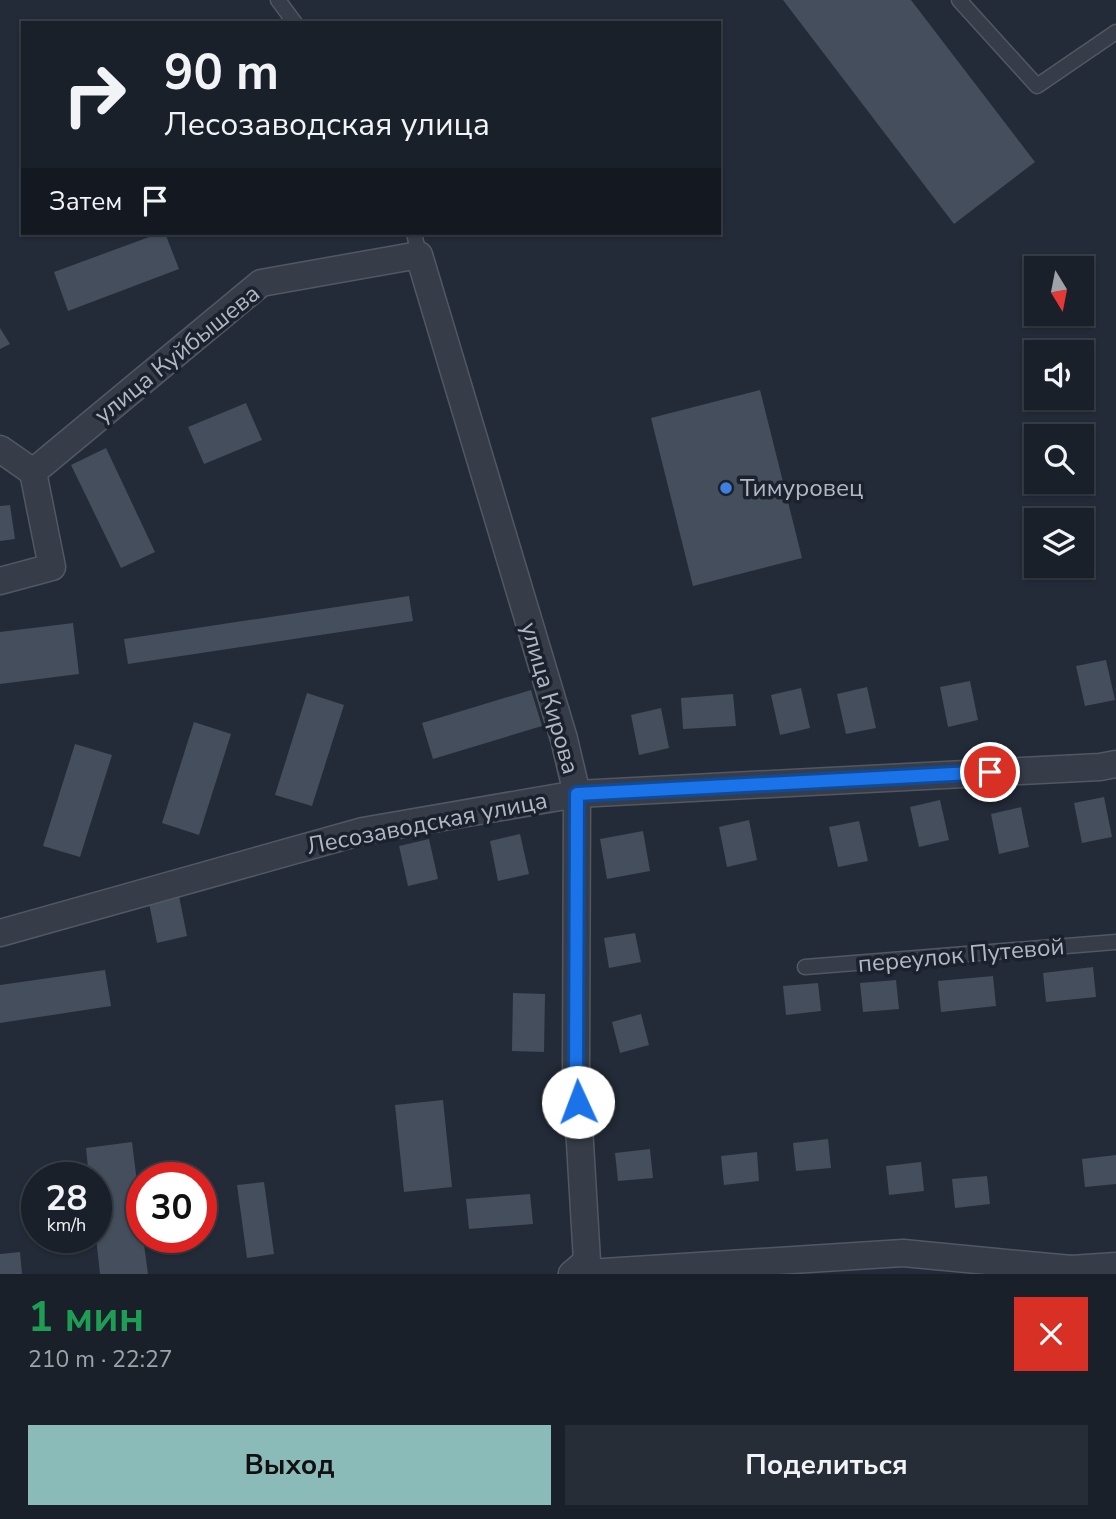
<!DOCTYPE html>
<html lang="ru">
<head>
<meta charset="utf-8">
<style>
  body { margin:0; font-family:"Nunito Sans",sans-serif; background:#272d36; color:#f1f3f6; height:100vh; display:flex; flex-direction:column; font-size:26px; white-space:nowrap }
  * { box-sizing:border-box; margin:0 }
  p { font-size:23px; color:#9fa3a8 }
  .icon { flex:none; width:38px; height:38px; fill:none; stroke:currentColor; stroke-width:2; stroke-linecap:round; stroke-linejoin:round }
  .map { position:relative; height:1274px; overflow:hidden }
  .side { display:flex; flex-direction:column; background:#1a202a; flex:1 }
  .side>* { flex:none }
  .banner { position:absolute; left:21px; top:21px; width:700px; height:214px; border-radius:0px; box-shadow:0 2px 5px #0004,0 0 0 2px #383e47; background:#1a202a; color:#f1f3f6; overflow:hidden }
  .needle { width:46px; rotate:170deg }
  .controls { position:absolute; left:1024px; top:256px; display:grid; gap:14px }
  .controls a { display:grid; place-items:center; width:70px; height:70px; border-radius:0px; background:#1a202a; box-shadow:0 2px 5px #0004,0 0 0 2px #383e47; font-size:35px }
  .speed { position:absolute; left:21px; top:1162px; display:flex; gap:14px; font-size:35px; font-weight:700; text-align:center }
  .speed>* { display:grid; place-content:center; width:91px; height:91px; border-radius:50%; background:#1a202a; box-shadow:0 2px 5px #0004,0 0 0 2px #383e47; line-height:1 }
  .speed small { font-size:18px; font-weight:400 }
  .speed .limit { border:10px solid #d22; background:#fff; color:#111 }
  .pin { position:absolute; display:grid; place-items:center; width:60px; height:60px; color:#fff; margin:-30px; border:4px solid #fff; border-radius:50%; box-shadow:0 2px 7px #0007 }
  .me { position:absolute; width:77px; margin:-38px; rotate:358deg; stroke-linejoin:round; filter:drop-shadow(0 0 5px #0008) }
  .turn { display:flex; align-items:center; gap:24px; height:147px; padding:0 28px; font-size:32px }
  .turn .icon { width:91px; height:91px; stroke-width:2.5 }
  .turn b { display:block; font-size:49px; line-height:60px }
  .then { display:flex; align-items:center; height:66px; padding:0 28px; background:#0003; gap:14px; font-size:26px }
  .round { display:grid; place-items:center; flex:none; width:74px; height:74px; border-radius:0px; background:#272d36 }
  .headline { display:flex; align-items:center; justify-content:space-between; height:119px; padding:0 28px }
  h1 { font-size:42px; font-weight:700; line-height:52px; color:#1e9e55 }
  .cta { display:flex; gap:14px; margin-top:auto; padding:14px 28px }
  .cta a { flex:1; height:80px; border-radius:0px; background:#8bbbb9; color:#111; font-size:28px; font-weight:700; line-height:80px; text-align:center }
  .cta a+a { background:#272d36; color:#f1f3f6 }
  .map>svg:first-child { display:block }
  .building { fill:#444e5c }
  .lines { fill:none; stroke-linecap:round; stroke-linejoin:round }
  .lane-casing { stroke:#515863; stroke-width:17 }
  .street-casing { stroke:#515863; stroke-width:29 }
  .lane { stroke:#363d48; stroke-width:14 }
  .street { stroke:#363d48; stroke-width:26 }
  .route-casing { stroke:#114b97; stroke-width:18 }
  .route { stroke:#1a73e8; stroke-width:12 }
  .shop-dot { fill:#3f7fe0; stroke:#1c222d; stroke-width:2.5 }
  .labels { text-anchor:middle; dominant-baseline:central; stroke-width:7; stroke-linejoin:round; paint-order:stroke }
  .street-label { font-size:24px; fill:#b1b8c4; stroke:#1c222d }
  .poi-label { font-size:24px; fill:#b1b8c4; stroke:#1c222d; text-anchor:start }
</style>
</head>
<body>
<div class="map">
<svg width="1116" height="1274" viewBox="0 0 1116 1274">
  <rect width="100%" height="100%" fill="#232b38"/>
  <g class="building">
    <path d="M783 0H911L1035 162 954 224Z"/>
    <path d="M160 233H165L179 269 68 311 54 272Z"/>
    <path d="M0 328 10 344 0 349Z"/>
    <path d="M760 390 802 558 693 586 651 418Z"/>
    <path d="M246 403 262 440 204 464 188 427Z"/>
    <path d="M106 448 155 552 121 568 71 465Z"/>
    <path d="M10 505 15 539 0 541V506Z"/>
    <path d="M409 596 413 621 128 664 124 639Z"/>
    <path d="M73 623 79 674 0 684V632Z"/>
    <path d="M1106 660 1115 700 1085 706 1076 666Z"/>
    <path d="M970 681 978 720 948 727 940 687Z"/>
    <path d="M867 687 876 728 846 734 837 694Z"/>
    <path d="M801 688 810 728 780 735 771 695Z"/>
    <path d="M531 690 542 726 433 759 422 723Z"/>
    <path d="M307 693 344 705 312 806 275 795Z"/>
    <path d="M733 694 736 726 683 729 681 698Z"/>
    <path d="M661 708 669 748 639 755 631 715Z"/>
    <path d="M194 722 231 734 199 835 162 823Z"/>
    <path d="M75 744 112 755 80 857 43 846Z"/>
    <path d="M1104 797 1112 837 1082 843 1074 803Z"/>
    <path d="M940 800 949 840 919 847 910 807Z"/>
    <path d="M1021 807 1029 847 999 854 991 814Z"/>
    <path d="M749 820 757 860 727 867 719 827Z"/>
    <path d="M859 821 868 861 838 867 829 827Z"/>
    <path d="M643 831 650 871 607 879 600 839Z"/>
    <path d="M520 834 529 874 498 881 490 841Z"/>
    <path d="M429 839 438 879 408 886 399 846Z"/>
    <path d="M179 896 187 936 157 943 149 903Z"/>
    <path d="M635 933 641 962 609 968 604 938Z"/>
    <path d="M1093 967 1096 997 1046 1002 1043 973Z"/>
    <path d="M105 970 111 1006 0 1023V985Z"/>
    <path d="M993 976 996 1006 941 1012 938 981Z"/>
    <path d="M896 980 899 1009 863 1012 860 983Z"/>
    <path d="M818 983 821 1011 786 1015 783 986Z"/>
    <path d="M513 993 545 994 544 1052 512 1051Z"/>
    <path d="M641 1014 649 1045 620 1053 612 1022Z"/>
    <path d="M443 1100 452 1187 404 1192 395 1105Z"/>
    <path d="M828 1139 831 1168 796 1171 793 1143Z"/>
    <path d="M132 1142 142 1223V1237H143L148 1274H100L96 1237V1178H89L86 1148Z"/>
    <path d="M650 1149 653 1178 618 1181 615 1153Z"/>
    <path d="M757 1152 759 1181 724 1185 721 1156Z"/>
    <path d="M1116 1155V1184L1085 1187 1082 1159Z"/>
    <path d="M921 1162 924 1191 889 1195 886 1166Z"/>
    <path d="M987 1176 990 1204 955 1208 952 1179Z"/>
    <path d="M264 1182 274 1254 247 1258 237 1185Z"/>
    <path d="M530 1194 533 1224 469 1229 466 1199Z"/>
    <path d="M20 1252 22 1274H0V1254Z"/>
  </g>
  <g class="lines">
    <defs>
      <g id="lane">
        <path d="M278 0 295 23"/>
        <path d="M959 0 1037 86 1116 32"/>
        <path d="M414 233 419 255"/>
        <path d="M805 967 1116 942"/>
      </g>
      <g id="street">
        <path d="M0 449 33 472 52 567 0 581"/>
        <path d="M33 472 261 283 419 255 564 739 577 794 576 1076 587 1261 572 1274"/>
        <path d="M0 933 363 831 577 794 1100 767 1116 764"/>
        <path d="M572 1274 903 1253 1071 1269"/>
        <path d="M1063 1274 1071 1269 1116 1266"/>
      </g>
    </defs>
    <use href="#lane" class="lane-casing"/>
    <use href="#street" class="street-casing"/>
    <use href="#lane" class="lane"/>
    <use href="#street" class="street"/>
  </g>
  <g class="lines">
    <defs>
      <path id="route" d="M578 1102 576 1076 577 794 990 772"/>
    </defs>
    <use href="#route" class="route-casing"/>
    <use href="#route" class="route"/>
  </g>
  <circle class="shop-dot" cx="726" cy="488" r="7"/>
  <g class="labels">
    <g class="street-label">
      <text transform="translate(177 354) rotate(-39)">улица Куйбышева</text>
      <text transform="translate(550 698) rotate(74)">улица Кирова</text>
      <text transform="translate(427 823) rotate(-11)">Лесозаводская улица</text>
      <text transform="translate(961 955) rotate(-5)">переулок Путевой</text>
    </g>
    <g class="poi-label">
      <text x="740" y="488">Тимуровец</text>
    </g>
  </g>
</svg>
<div class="controls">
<a><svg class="needle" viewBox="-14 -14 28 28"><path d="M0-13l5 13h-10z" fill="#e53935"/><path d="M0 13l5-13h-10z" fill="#9fa3a8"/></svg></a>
<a><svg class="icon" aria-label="sound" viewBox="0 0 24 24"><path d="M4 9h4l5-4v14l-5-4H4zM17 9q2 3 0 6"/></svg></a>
<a><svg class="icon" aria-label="search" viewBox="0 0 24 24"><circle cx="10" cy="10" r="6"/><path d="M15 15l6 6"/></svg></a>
<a><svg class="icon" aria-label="layers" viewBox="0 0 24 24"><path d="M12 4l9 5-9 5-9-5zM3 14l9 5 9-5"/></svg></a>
</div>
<div class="speed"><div>28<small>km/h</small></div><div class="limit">30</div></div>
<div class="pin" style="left:990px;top:772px;background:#d93025"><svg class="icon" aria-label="arrive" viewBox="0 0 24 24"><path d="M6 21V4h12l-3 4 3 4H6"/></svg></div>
<svg class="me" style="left:578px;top:1102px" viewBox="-20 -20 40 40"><circle r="19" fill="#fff"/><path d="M0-13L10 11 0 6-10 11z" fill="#1a73e8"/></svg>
<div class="banner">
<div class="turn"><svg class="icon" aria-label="right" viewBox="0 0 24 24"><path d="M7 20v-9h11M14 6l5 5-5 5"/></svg><div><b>90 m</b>Лесозаводская улица</div></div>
<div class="then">Затем<svg class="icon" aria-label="arrive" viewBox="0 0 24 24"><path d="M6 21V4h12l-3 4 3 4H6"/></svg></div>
</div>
</div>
<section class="side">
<div class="headline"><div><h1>1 мин</h1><p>210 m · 22:27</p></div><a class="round" style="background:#d93025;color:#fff"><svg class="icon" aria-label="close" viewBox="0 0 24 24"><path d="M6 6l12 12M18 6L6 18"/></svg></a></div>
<div class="cta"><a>Выход</a><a>Поделиться</a></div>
</section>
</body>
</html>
